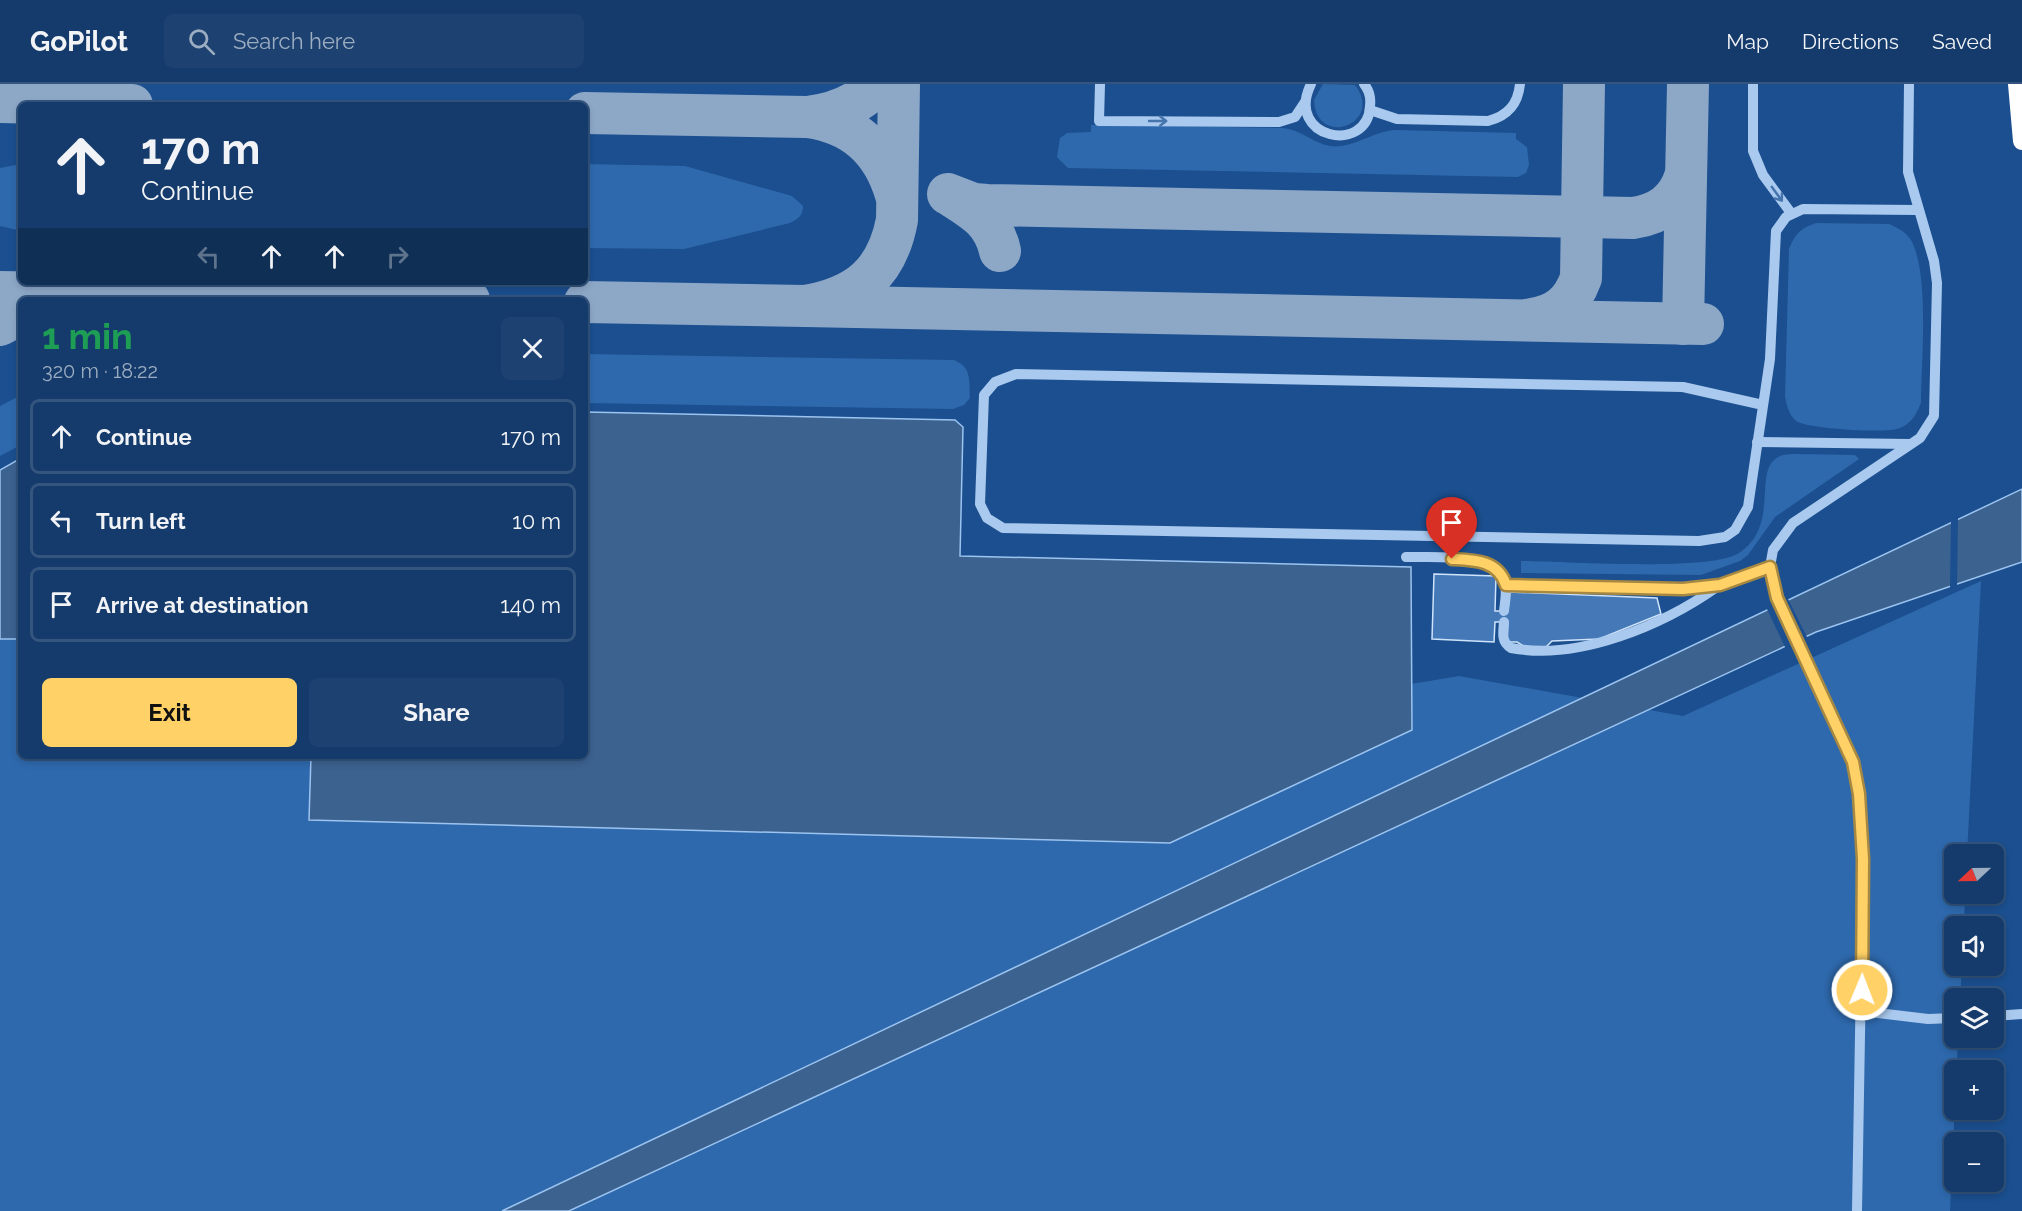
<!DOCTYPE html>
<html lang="en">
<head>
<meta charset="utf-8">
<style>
  body { margin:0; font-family:Raleway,sans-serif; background:#1d4271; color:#f1f3f6; height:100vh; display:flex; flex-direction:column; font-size:22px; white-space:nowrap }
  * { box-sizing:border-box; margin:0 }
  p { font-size:20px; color:#9dadc1 }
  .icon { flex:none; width:33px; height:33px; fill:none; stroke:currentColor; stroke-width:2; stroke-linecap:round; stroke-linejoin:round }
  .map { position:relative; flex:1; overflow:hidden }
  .drawer { position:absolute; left:18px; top:213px; width:570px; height:462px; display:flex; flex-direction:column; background:#143b6b; border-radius:9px; box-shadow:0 3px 9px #0003,0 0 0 2px #33557e }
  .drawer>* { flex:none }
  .hud { position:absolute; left:18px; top:18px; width:570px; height:183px; border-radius:9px; box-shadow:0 3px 9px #0003,0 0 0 2px #33557e; background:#143b6b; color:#f1f3f6; overflow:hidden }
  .needle { width:39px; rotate:248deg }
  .fabs { position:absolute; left:1944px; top:760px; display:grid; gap:12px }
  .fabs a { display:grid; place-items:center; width:60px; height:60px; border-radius:9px; background:#143b6b; box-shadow:0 3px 9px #0003,0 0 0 2px #33557e; font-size:30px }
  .pin { position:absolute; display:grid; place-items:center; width:51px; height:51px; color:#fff; margin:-62px -26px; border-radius:50% 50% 50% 0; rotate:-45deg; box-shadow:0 0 6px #0007 }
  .pin .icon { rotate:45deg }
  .me { position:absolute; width:66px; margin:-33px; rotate:1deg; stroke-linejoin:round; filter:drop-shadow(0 0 4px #0008) }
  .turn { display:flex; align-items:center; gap:21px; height:126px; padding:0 24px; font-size:27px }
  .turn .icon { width:78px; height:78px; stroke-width:2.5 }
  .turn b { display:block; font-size:42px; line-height:51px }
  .lanes { display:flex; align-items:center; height:57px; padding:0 24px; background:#0003; justify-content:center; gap:30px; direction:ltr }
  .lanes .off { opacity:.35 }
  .round { display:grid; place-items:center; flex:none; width:63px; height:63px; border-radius:9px; background:#1d4271 }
  .overview { display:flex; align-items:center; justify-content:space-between; height:102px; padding:0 24px }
  h1 { font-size:36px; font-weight:700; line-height:45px; color:#1e9e55 }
  .action { display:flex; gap:12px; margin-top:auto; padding:12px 24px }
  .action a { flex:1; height:69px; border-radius:9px; background:#ffd166; color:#111; font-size:24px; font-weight:700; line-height:69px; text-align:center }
  .action a+a { background:#1d4271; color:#f1f3f6 }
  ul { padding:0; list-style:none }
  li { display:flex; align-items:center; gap:18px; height:75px; margin:0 12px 9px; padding:0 12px; border:3px solid #33557e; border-radius:9px }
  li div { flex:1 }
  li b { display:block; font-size:22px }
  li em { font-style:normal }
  header { display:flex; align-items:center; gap:36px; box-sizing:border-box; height:84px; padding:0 30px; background:#143b6b; border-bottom:2px solid #33557e }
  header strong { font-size:28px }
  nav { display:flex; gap:33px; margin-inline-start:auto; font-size:21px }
  .search { width:420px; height:54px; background:#1d4271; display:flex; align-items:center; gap:15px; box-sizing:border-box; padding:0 21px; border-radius:9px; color:#9dadc1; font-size:22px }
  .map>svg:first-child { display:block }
  .green { fill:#2e69ad }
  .water { fill:#3c6290; stroke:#9cc4f0; stroke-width:1.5 }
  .pier { fill:#1b4f8f }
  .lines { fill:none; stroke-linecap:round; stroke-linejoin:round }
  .taxiway { stroke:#8da7c7; stroke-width:42 }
  .building { fill:#4478b7; stroke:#cfe3fa; stroke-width:1.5 }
  .minor { stroke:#a9c9ee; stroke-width:10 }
  .highway { stroke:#fff; stroke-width:18 }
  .oneway { stroke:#4674ac }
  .route-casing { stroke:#a68842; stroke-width:15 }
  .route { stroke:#ffd166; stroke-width:10 }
</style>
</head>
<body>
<header>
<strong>GoPilot</strong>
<div class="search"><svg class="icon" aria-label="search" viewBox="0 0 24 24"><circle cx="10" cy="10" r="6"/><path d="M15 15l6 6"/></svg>Search here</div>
<nav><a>Map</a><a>Directions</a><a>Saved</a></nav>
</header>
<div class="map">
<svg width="2022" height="1127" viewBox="0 0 2022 1127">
  <rect width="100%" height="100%" fill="#1b4f8f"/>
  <g class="green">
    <path d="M1323 0 1355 1C1385 40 1316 65 1314 16Z"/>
    <path d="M1091 41 1282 44C1300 45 1313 59 1330 62 1352 65 1372 48 1394 46L1516 49V55L1527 63 1529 81 1526 89 1518 93 1068 84 1057 73 1060 54 1067 49 1091 48Z"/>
    <path d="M21 80V147L0 142V84Z"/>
    <path d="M585 80 685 82 792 112 803 122C803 132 798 135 790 139L684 165 585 164Z"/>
    <path d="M1816 139 1889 140C1898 144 1906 148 1911 156 1930 191 1921 278 1921 319 1916 331 1910 342 1897 345 1883 349 1807 345 1796 337 1789 331 1787 322 1785 313L1789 165C1795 150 1801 144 1816 139Z"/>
    <path d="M585 270 954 276C972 283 969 297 970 314L964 321 953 325 585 319Z"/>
    <path d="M21 311V361L0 372V322Z"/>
    <path d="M1797 370 1855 371 1859 375 1775 433 1748 471 1740 477 1701 491 1521 489V477C1563 477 1710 488 1739 469 1777 444 1757 397 1772 378 1779 370 1788 370 1797 370Z"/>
    <path d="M1981 497 1967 771H1954V810H1965L1964 843H1954V882H1962L1960 915H1954V954H1958L1950 1127H0V555H21V672H311L309 736 1411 646V600L1459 592 1683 632Z"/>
  </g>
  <g class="water">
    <path d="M585 328 955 336 963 343 960 472 1411 483 1412 646 1170 759 309 736 311 672H585Z"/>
    <path d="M21 374V555H0V386Z"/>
    <path d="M2022 405V478L1816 548 569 1127H502Z"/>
  </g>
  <g class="pier">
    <path d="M1958 432 1957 504 1950 506 1951 436Z"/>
    <path d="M1787 513 1808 555 1786 565 1766 523Z"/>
  </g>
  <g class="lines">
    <g class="taxiway">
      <path d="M0 18 132 21"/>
      <path d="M585 29 807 33C854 39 883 66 896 111"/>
      <path d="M807 33C834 30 859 21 877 0"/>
      <path d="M948 110 974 120 987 121 1633 134C1659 130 1677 118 1685 93"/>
      <path d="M953 113C977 128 994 139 1000 167"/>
      <path d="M0 208 469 216"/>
      <path d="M585 218 805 222C858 213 887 189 897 136L899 0"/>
      <path d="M805 222 1703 240"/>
      <path d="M1531 235C1557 232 1572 219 1581 194L1584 0"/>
      <path d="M1683 240 1688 0"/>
      <path d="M0 241 21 230"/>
    </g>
  </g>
  <path class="building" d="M1434 490 1496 492 1495 527H1508L1509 508 1657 514 1661 530 1599 555 1552 557 1545 564 1525 563 1517 558H1507L1508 538H1495L1494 558 1432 555Z"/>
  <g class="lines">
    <g class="minor">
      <path d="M1100 0 1099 37 1279 38 1295 33 1305 18"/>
      <path d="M1311 0C1284 55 1368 71 1370 22 1371 14 1369 6 1364 0"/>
      <path d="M1753 0V67L1763 91 1791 129"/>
      <path d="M1370 26 1397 35 1488 37C1508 32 1518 20 1520 0"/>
      <path d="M1763 321 1683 303 1016 290 995 298 984 311 980 420 987 434 1003 444 1699 457 1725 453 1735 446 1748 423 1770 275 1776 147 1786 133 1803 125 1918 126"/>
      <path d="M1757 358 1910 360"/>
      <path d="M1406 473C1431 474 1493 468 1504 494 1508 504 1505 517 1504 527"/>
      <path d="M1506 501 1683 505 1720 501 1770 483"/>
      <path d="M1504 538C1503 549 1501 558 1511 564 1579 577 1663 541 1717 503"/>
      <path d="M1861 927 1928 935 1954 934"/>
      <path d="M1994 932 2022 930"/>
      <path d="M1857 1127 1863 775 1859 710 1853 678 1773 502 1770 483 1773 466 1793 439 1920 354 1934 332 1937 199 1934 177 1908 88 1909 0"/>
    </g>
    <path class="highway" d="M2017 0 2022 57"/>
  </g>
  <defs><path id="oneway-shaft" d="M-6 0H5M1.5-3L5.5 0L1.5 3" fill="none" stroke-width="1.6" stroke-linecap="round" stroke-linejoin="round" transform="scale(1.5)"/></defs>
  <g class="oneway">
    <use href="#oneway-shaft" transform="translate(1158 37)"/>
    <use href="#oneway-shaft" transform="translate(1777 110) rotate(54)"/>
  </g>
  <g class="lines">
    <defs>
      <path id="route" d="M1452 475C1474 476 1498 476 1506 501L1683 505 1720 501 1770 483 1777 514 1853 678 1859 710 1863 775 1862 906"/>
    </defs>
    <use href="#route" class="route-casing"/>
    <use href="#route" class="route"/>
  </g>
</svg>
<div class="fabs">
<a><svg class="needle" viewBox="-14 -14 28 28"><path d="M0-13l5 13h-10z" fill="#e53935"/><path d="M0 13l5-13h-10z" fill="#9dadc1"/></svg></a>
<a><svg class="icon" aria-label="sound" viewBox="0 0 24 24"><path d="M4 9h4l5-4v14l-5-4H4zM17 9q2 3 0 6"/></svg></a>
<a><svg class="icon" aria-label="layers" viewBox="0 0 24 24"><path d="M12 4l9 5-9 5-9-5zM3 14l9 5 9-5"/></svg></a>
<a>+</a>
<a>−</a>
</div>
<div class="pin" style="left:1452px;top:475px;background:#d93025"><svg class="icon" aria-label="arrive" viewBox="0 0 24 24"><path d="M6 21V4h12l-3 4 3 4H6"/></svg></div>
<svg class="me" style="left:1862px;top:906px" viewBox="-20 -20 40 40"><circle r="17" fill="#ffd166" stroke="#fff" stroke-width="3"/><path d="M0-11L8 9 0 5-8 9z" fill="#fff"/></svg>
<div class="hud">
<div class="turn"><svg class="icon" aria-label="ahead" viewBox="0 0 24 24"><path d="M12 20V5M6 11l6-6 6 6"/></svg><div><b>170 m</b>Continue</div></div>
<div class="lanes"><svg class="icon off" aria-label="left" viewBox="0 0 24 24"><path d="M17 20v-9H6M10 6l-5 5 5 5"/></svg><svg class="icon" aria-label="ahead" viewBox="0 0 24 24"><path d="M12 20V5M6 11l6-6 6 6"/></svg><svg class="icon" aria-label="ahead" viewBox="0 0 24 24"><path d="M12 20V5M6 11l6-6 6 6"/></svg><svg class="icon off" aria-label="right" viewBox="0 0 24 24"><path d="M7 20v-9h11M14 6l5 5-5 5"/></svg></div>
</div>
<section class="drawer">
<div class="overview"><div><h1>1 min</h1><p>320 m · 18:22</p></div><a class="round"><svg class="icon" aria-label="close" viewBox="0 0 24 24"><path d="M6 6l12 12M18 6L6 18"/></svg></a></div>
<ul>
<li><svg class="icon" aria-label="ahead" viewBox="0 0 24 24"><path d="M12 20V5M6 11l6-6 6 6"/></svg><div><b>Continue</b></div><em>170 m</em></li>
<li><svg class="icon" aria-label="left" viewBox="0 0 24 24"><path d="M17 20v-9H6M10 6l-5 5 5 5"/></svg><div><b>Turn left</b></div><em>10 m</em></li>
<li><svg class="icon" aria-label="arrive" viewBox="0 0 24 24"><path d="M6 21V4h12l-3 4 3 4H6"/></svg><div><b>Arrive at destination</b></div><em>140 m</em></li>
</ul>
<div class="action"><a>Exit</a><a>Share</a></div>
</section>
</div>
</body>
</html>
